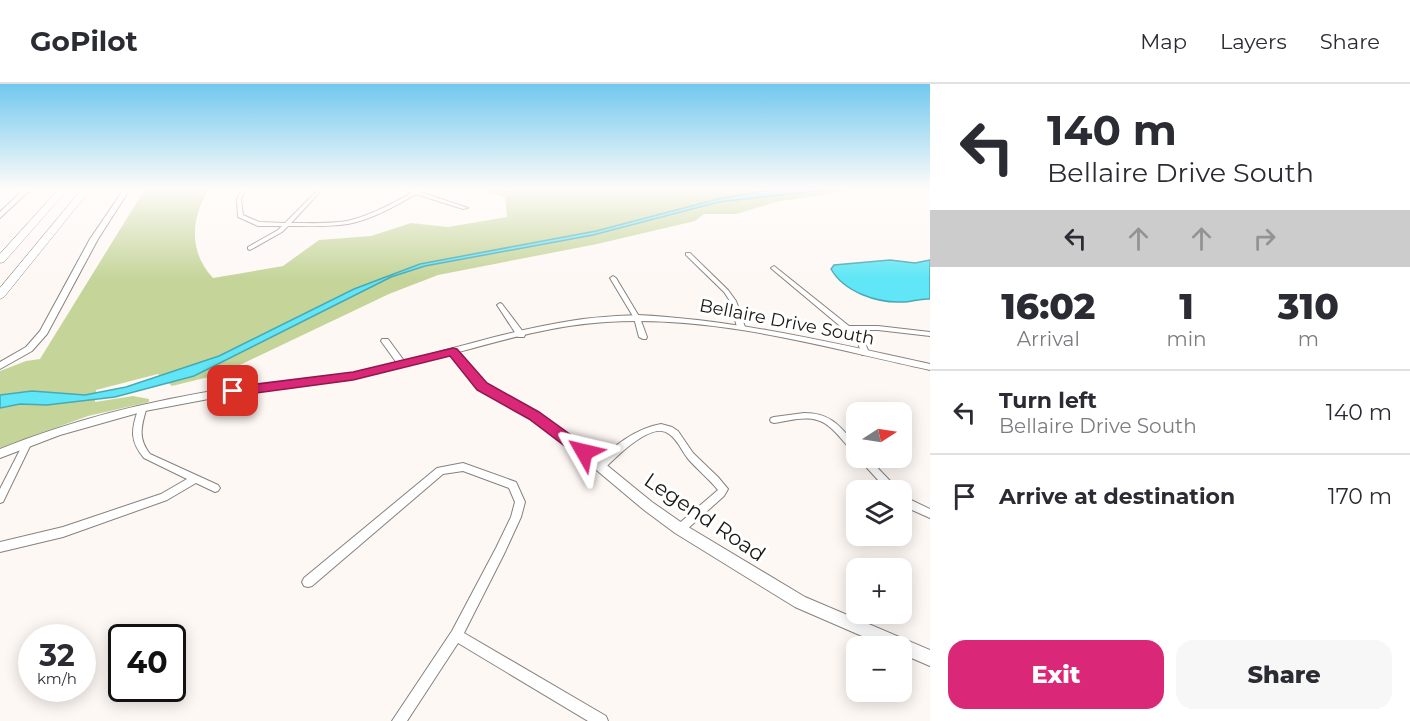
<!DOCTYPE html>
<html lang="en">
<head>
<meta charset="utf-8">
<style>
  body { margin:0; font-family:Montserrat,sans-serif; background:#f7f7f7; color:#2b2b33; height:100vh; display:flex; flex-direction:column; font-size:22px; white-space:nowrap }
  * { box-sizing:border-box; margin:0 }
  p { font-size:20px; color:#7c7c81 }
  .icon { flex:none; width:33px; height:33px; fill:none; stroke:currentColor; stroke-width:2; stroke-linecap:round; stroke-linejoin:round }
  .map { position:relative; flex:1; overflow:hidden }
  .details { display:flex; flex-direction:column; background:#fff; width:480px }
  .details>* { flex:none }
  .top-card { background:#fff; color:#2b2b33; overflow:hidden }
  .needle { width:39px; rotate:78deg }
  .tools { position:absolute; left:846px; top:318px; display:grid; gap:12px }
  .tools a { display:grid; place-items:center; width:66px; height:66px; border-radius:12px; background:#fff; box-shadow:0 3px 15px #0003; font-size:30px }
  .speed { position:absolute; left:18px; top:540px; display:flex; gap:12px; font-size:30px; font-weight:700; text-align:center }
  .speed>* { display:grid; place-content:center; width:78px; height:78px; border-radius:50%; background:#fff; box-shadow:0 3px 15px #0003; line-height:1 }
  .speed small { font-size:15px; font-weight:400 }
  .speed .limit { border:3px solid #111; border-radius:9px; background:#fff; color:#111 }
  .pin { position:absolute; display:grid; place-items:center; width:51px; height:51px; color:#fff; margin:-26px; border-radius:12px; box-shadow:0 3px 9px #0006 }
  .me { position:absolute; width:66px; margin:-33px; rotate:307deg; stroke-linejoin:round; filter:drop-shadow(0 0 4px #0008) }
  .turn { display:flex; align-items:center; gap:21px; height:126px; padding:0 18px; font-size:27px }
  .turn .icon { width:78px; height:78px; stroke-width:2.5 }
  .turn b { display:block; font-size:42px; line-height:51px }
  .lanes { display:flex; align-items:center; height:57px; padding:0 18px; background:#0003; justify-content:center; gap:30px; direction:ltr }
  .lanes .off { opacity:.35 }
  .eta { display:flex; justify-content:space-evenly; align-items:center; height:102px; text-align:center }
  .eta b { font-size:36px; font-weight:800; line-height:42px }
  .button { display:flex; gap:12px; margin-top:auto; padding:12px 18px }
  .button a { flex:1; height:69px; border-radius:18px; background:#db2777; color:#fff; font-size:24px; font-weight:800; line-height:69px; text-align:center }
  .button a+a { background:#f7f7f7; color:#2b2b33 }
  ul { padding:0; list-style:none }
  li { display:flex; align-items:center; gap:18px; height:84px; padding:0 18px; border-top:2px solid #e1e1e2 }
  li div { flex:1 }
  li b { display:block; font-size:22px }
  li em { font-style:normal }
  header { display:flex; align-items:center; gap:36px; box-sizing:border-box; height:84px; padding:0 30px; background:#fff; border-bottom:2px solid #e1e1e2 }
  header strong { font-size:28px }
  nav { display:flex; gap:33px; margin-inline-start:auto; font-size:21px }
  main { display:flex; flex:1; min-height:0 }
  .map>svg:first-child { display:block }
  .green { fill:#c5d59a }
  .water { fill:#60e6f6; stroke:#4ba8b2; stroke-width:1.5 }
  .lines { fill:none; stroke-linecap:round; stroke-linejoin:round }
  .minor-casing { stroke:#88817d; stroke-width:2 }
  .tertiary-casing { stroke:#88817d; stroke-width:2 }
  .motorway-casing { stroke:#88817d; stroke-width:1 }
  .minor { fill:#fff; fill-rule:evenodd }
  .tertiary { fill:#fff; fill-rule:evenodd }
  .motorway { fill:#fff; fill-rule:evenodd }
  .route { fill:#db2777; stroke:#8e194d; stroke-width:1.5 }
  .labels { text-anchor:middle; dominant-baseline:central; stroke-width:6; stroke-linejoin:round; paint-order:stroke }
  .street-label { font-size:18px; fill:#191715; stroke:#fff }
  .near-street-label { font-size:21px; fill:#191715; stroke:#fff }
</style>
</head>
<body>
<header>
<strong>GoPilot</strong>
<nav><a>Map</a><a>Layers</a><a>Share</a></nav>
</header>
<main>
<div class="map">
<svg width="930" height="637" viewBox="0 0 930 637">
  <rect width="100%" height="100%" fill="#fef8f5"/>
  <path class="green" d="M145 105H209C191 134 188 167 213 194L283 182 319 156 371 152 411 139 448 143 507 133 505 113 478 105H859L776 118 736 130H704L695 137 597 160 438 191 389 210 221 290 172 302 158 290 96 306 95 318 133 312 149 315V318L88 332 0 364V287L26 277 40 275Z"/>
  <g class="water">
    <path d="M778 105H833L719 118 593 151 425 182 391 193 194 292 115 313 47 321 20 320 0 324V311L32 307 85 311 126 303 219 272 354 205 420 180 596 147 722 114Z"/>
    <path d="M890 176 915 179 930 176V215C920 214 912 218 902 218 877 219 844 208 831 185L834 181Z"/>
  </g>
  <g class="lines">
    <defs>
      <g id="minor">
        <path d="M242 105H246L241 115 243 131 259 138 285 139 317 107H319V109L291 139C309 139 329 140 347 137 370 132 391 120 412 109L402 105H409L415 107 419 105H425L420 108 468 124 463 125 416 110C395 122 373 135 348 140 328 143 308 142 288 142L282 148 250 166 248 165V163L278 146 282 142H258L238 133 237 115Z"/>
        <path d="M686 169H690L728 206 736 217 745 243 743 244H739L737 243 730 217 724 208 686 171Z"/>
        <path d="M774 182 849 242H878L930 248V252L878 246H855L864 256 869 269 868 271H862L857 256 852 252 772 185 771 184Z"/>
        <path d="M613 192 616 194 640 234 647 253 646 255H643L639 253 634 234 610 194Z"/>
        <path d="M500 219 502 220 524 249 525 251 524 253H518L497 221Z"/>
        <path d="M382 255H388L405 278 406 280 405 282H399L381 257Z"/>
        <path d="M142 323 146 326C141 343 138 355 150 370L218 401 220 404 218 407 215 408 196 399 167 416 63 453 0 468V458L63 443 161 410 187 395 144 374C130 357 131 346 138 326Z"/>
        <path d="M804 329C831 329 840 342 856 361V369L853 368C843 358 832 340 817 336 804 332 787 337 774 339L771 338 770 336 771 334 774 333Z"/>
        <path d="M661 340 672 343 678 347 693 369 718 393 728 405 724 412 684 448 680 449 676 448 675 445 676 442 718 406C709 395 698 386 689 376 682 368 678 356 669 350 652 336 616 373 604 385L601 386 598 385 596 382C610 363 637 344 661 340Z"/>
        <path d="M28 355 31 356 32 358 3 418 0 419V405L25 356Z"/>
        <path d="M858 374H868L896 403 898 406H887Z"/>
        <path d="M463 379 516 398 525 418 521 433 504 470 464 549 606 632 608 637H588L458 559 407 637H392L452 547 496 464 511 433 515 418 509 404 463 387 443 390 312 502 308 503 304 502 302 498 304 494 437 384Z"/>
        <path d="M902 410 905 411 911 416 930 425V434L903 422 902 420Z"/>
      </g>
      <g id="tertiary">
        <path d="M24 105H31L0 134V128Z"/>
        <path d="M124 105H130L98 155 47 250 32 267 0 285V278L26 263 40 247 90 155Z"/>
        <path d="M638 231C738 236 833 259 930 280V286C824 263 716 231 606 238 556 241 506 255 459 268L486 300 538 329 571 352 652 418 685 441 805 513 930 566V582L902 570V562H885L795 523 675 449 644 426 563 358 530 335 478 304 450 271 347 296 235 310 145 327 60 351 0 374V365C75 335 152 316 232 304 276 298 320 296 363 287 432 272 500 248 570 237 593 233 615 232 638 231Z"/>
      </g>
      <g id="motorway">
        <path d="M59 105H68L4 178 0 179V170Z"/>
        <path d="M82 105H91L4 213 0 215V204Z"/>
      </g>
    </defs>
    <use href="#minor" class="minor-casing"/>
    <use href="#tertiary" class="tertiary-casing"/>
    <use href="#motorway" class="motorway-casing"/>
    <use href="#minor" class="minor"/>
    <use href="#tertiary" class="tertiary"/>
    <use href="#motorway" class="motorway"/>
  </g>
  <linearGradient id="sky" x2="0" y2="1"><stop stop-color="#71c8ee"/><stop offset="0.54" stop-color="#fffcfa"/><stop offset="1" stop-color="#fffcfa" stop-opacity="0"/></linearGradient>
  <rect width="930" height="194" fill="url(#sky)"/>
  <path class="route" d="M453 264 457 265 487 299 539 328 589 364 591 368 589 372H578L529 335 477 306 450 272 353 296 233 312 227 307 233 303 353 288Z"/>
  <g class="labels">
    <g class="street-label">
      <text transform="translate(787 238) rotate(11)">Bellaire Drive South</text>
    </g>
    <g class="near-street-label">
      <text transform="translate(705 433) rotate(34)">Legend Road</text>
    </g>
  </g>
</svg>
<div class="tools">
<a><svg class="needle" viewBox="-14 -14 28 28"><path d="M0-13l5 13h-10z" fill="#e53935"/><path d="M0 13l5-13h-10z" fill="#7c7c81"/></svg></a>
<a><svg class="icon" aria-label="layers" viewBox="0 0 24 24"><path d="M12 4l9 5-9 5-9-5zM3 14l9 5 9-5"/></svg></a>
<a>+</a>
<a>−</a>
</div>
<div class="speed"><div>32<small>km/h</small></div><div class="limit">40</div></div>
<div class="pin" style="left:233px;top:307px;background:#d93025"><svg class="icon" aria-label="arrive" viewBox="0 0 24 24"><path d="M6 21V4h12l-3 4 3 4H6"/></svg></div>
<svg class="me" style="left:584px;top:368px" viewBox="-20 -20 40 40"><path d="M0-17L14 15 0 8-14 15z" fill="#db2777" stroke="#fff" stroke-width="4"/></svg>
</div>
<section class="details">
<div class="top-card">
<div class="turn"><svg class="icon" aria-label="left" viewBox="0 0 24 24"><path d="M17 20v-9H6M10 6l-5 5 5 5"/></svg><div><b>140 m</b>Bellaire Drive South</div></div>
<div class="lanes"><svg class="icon" aria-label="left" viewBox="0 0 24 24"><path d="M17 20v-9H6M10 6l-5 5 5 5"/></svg><svg class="icon off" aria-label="ahead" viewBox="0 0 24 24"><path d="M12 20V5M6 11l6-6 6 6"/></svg><svg class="icon off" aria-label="ahead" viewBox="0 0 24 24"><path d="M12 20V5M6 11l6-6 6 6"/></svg><svg class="icon off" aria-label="right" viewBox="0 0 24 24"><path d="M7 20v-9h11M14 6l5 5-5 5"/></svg></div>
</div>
<div class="eta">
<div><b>16:02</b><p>Arrival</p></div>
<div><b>1</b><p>min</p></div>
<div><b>310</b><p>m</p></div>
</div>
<ul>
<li><svg class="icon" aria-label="left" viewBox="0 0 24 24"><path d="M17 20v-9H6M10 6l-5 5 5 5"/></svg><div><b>Turn left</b><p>Bellaire Drive South</p></div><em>140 m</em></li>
<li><svg class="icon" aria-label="arrive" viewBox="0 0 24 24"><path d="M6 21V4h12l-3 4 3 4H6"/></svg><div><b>Arrive at destination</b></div><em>170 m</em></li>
</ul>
<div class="button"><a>Exit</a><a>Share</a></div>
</section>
</main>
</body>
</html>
